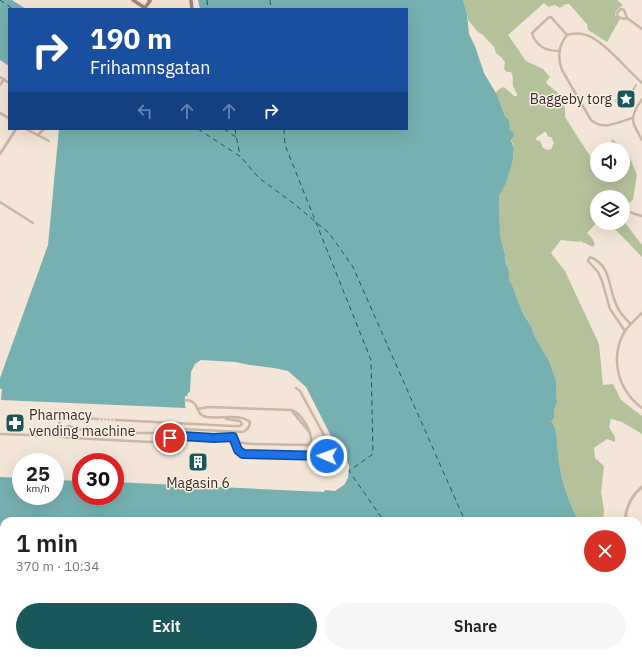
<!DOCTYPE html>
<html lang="en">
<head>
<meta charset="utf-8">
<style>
  body { margin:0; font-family:"IBM Plex Sans",sans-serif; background:#f6f6f6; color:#202124; height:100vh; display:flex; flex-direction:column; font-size:15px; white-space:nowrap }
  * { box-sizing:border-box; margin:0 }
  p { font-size:13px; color:#757577 }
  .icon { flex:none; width:22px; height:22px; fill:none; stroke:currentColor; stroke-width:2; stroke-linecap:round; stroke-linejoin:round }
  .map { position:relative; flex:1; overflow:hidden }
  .details { position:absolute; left:0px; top:517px; width:642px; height:140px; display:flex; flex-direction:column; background:#fff; border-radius:12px 12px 0 0; box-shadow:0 4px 16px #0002 }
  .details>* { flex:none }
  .hud { position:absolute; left:8px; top:8px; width:400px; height:122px; border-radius:0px; box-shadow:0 4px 16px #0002; background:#1a4fa0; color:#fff; overflow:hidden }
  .fabs { position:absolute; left:590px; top:142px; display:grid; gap:8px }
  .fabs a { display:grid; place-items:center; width:40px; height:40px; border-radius:50%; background:#fff; box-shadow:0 4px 16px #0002; font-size:20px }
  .speed { position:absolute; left:12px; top:453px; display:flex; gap:8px; font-size:20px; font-weight:700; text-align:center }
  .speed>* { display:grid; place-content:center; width:52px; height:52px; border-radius:50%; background:#fff; box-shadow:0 4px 16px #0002; line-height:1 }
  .speed small { font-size:10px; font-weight:400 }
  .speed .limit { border:6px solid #d22; background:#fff; color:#111 }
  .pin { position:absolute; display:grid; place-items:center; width:34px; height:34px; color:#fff; margin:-17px; border:2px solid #fff; border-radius:50%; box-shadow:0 1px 4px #0007 }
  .me { position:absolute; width:44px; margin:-22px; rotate:272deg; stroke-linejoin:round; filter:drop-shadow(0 0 3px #0008) }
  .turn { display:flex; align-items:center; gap:14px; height:84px; padding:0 16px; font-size:18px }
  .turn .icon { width:52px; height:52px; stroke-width:2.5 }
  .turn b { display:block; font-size:28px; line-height:34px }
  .lanes { display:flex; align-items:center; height:38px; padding:0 16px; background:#0003; justify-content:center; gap:20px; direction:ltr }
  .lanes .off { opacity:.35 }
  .round { display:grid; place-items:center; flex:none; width:42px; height:42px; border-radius:21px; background:#f6f6f6 }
  .overview { display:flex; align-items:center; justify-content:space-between; height:68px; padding:0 16px }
  h1 { font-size:24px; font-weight:600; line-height:30px }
  .primary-button { display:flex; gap:8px; margin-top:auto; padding:8px 16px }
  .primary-button a { flex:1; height:46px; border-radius:24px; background:#1a575a; color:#fff; font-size:16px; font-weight:600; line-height:46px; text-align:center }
  .primary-button a+a { background:#f6f6f6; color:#202124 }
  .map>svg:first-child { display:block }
  .green { fill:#b5c299; fill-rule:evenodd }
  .water { fill:#77b0b1 }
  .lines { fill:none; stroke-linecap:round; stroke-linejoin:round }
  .ferry { stroke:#1a575a; stroke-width:1; stroke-dasharray:5 4; stroke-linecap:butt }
  .minor-tunnel { stroke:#cdc1b5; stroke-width:2.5; stroke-dasharray:2.5 1; stroke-linecap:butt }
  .pedestrian { stroke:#cbb5a5; stroke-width:2 }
  .minor { stroke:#cbb5a5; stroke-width:2.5 }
  .tertiary { stroke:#cbb5a5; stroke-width:3 }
  .secondary { stroke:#9f8476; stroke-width:3.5 }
  .route-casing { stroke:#114b97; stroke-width:10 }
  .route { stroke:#1a73e8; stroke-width:7 }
  .labels { text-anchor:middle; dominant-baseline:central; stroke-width:3; stroke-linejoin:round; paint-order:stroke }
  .poi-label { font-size:14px; fill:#362b26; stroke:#faf0e6; text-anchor:end }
</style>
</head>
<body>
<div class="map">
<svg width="642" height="657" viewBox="0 0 642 657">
  <rect width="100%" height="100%" fill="#f3e6d9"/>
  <g class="green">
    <path d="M463 0H617L623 5 616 11 615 15 620 19 607 42 588 30 587 24 569 4H566L560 8 555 5 549 7 544 3 508 35 526 61 543 69 550 77 546 82 547 84 558 93 557 100 565 107V117L597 167V175H623V149H610L612 139 627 151 637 175 633 200 623 207V197H597V222L587 233 592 238 595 244 593 247 580 241 579 242 561 240 551 253 565 271 599 344 603 385 613 384 621 400 642 416V434L622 422 611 419 609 427 615 437V442L607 439 594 448 595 458 604 466 601 492 604 510 603 521H578C568 500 560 477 558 453 557 443 558 429 551 421L557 403 556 380 549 361 535 337 531 326 519 305 513 292 512 285 509 280 505 255 500 234 499 196 513 160 514 149 509 130V120L505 116 497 95 495 93 499 89 504 87 514 96H517C517 91 514 90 513 86 512 81 514 77 511 72H507L504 69 505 62 501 57 496 53 494 47 482 34 478 32 468 20 467 14ZM544 132H546L548 137H551L554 143 551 149 548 150 543 148 540 141 536 140V138Z"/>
    <path d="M623 220 642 245V257L609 223H623Z"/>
    <path d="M638 615 642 619V646L638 648Z"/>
  </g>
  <g class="water">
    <path d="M0 0H12L26 9H9V66L0 60Z"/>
    <path d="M198 0H463L467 14 469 34 475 46 484 73 497 95 505 116 509 120 510 128 509 130 513 132 514 136 511 140 514 149 513 160 506 183 499 196 500 234 505 255 506 264 509 271V280L512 285 516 297 523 313 531 326 535 337 549 361 556 380 557 403 554 411V418L551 421C558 429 557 443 558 453 560 477 568 500 578 521H4V527H0V477L21 478V496H55V480L81 481V496H115V482L324 492 325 490 335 491 344 485 348 478 349 466 347 460 332 438 306 387 288 371 274 368 250 365 235 362 201 360 195 364 191 372 190 392 188 393 187 396H185V406L186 408 1 400 2 389H0V378L48 245 59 129H407V9H200Z"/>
    <path d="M313 653H630L637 654 640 657H315Z"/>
  </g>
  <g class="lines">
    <g class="ferry">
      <path d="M0 0 13 9"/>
      <path d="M207 0 208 9"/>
      <path d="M270 0 271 9"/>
      <path d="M198 129 241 157 259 178 293 203 329 233 353 267 465 521"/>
      <path d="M224 129 236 137"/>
      <path d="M235 129 240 156"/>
      <path d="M284 129 285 145 371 360 373 454 349 471 384 521"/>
      <path d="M477 653 480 657"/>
      <path d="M524 653 526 657"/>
    </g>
    <path class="minor-tunnel" d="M97 419 116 420"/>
    <g class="pedestrian">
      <path d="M621 92 629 97 624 105 616 101Z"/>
      <path d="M629 97 636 85"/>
    </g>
    <g class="minor">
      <path d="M627 18 624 19 618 17 617 13 621 9 624 10 627 18 642 29"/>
      <path d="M559 51C546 51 536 47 532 33L548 18 551 17 567 35"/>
      <path d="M0 77 9 83"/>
      <path d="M0 85 4 79"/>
      <path d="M642 99C629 118 631 121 642 140"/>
      <path d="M632 118C619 122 603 131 591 120L562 70C557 57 558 46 567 35 590 28 605 47 620 61 627 69 635 76 642 83"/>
      <path d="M26 129 49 141"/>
      <path d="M38 135 44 129"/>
      <path d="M616 186 628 204V211L632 213 642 216"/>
      <path d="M0 202 33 223"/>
      <path d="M642 313C636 319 630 324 625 331 609 358 618 390 642 408"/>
      <path d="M625 331 610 309 602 281 598 272 588 261 590 257C611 265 608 286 616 304 619 312 624 318 631 324"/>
      <path d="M292 411 309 432"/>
      <path d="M116 420 232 426H240L242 424 240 421 226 419"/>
      <path d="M0 434 55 436 72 438 151 442 182 436 213 438 221 440 252 444 308 445 311 442C312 432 302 414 292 410L209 407 198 409"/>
      <path d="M57 435 63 432 66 427 68 426 90 432 123 433H157L182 429 243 432C247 430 250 427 250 422 240 413 220 419 207 417 193 415 202 401 185 400"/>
      <path d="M55 436 60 421 64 417 97 419"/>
      <path d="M214 437H233L238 450 243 454 327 457 330 455 332 451 331 448 300 391 296 388"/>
      <path d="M0 568 4 569"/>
    </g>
    <g class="tertiary">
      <path d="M0 113 9 118"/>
      <path d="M0 154 16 129"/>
      <path d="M625 521C626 507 631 496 642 487"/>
      <path d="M638 566 642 575"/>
      <path d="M0 653 6 657"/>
    </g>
    <g class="secondary">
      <path d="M133 0 145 8"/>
      <path d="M191 0 192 9"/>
      <path d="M144 9 150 1 149 0"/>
    </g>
  </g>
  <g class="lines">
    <defs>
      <path id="route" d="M170 438 182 436 214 438 233 437 238 450 243 454 327 456"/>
    </defs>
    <use href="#route" class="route-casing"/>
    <use href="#route" class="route"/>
  </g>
  <defs>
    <symbol id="sight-square" viewBox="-11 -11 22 22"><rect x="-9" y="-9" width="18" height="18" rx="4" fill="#1a575a" stroke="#faf0e6"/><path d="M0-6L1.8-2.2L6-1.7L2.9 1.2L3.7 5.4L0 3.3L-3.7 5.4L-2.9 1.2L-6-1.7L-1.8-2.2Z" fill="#fff"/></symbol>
    <symbol id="pharmacy-square" viewBox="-11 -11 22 22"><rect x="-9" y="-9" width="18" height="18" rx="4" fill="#1a575a" stroke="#faf0e6"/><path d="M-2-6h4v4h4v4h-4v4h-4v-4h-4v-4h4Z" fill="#fff"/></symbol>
    <symbol id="building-square" viewBox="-11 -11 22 22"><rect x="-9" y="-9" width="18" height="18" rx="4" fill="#1a575a" stroke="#faf0e6"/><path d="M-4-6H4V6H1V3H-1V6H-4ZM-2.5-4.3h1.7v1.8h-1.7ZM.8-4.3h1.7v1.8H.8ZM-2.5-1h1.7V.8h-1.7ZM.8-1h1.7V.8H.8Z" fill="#fff"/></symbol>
  </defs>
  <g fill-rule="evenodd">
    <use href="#sight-square" x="615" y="88" width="22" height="22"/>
    <use href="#pharmacy-square" x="4" y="412" width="22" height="22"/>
    <use href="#building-square" x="187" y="451" width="22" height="22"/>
  </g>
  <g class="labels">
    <g class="poi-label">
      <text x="612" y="99">Baggeby torg</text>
      <text x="29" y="415" text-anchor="start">Pharmacy<tspan x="29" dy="16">vending machine</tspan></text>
      <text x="198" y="483" text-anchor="middle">Magasin 6</text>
    </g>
  </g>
</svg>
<div class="fabs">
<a><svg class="icon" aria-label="sound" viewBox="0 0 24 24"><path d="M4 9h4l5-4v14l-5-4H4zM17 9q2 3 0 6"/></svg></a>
<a><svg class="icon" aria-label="layers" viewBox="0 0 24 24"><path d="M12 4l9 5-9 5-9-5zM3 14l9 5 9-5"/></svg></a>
</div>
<div class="speed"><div>25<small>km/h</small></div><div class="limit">30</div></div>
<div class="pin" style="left:170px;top:438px;background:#d93025"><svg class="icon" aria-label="arrive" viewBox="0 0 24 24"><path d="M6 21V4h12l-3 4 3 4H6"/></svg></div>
<svg class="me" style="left:327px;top:456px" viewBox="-20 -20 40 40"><circle r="17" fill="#1a73e8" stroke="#fff" stroke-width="3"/><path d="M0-11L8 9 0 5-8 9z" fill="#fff"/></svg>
<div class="hud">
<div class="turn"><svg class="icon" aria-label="right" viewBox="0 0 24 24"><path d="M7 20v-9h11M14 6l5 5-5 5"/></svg><div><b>190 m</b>Frihamnsgatan</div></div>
<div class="lanes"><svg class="icon off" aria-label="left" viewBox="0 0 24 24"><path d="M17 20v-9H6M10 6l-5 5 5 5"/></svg><svg class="icon off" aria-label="ahead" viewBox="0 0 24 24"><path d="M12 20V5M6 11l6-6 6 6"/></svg><svg class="icon off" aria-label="ahead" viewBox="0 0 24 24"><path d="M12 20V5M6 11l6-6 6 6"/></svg><svg class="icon" aria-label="right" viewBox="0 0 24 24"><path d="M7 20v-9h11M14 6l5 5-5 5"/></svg></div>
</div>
<section class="details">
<div class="overview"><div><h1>1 min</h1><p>370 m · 10:34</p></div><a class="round" style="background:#d93025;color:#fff"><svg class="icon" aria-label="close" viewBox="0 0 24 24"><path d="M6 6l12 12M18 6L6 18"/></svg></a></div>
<div class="primary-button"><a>Exit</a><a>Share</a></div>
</section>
</div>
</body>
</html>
